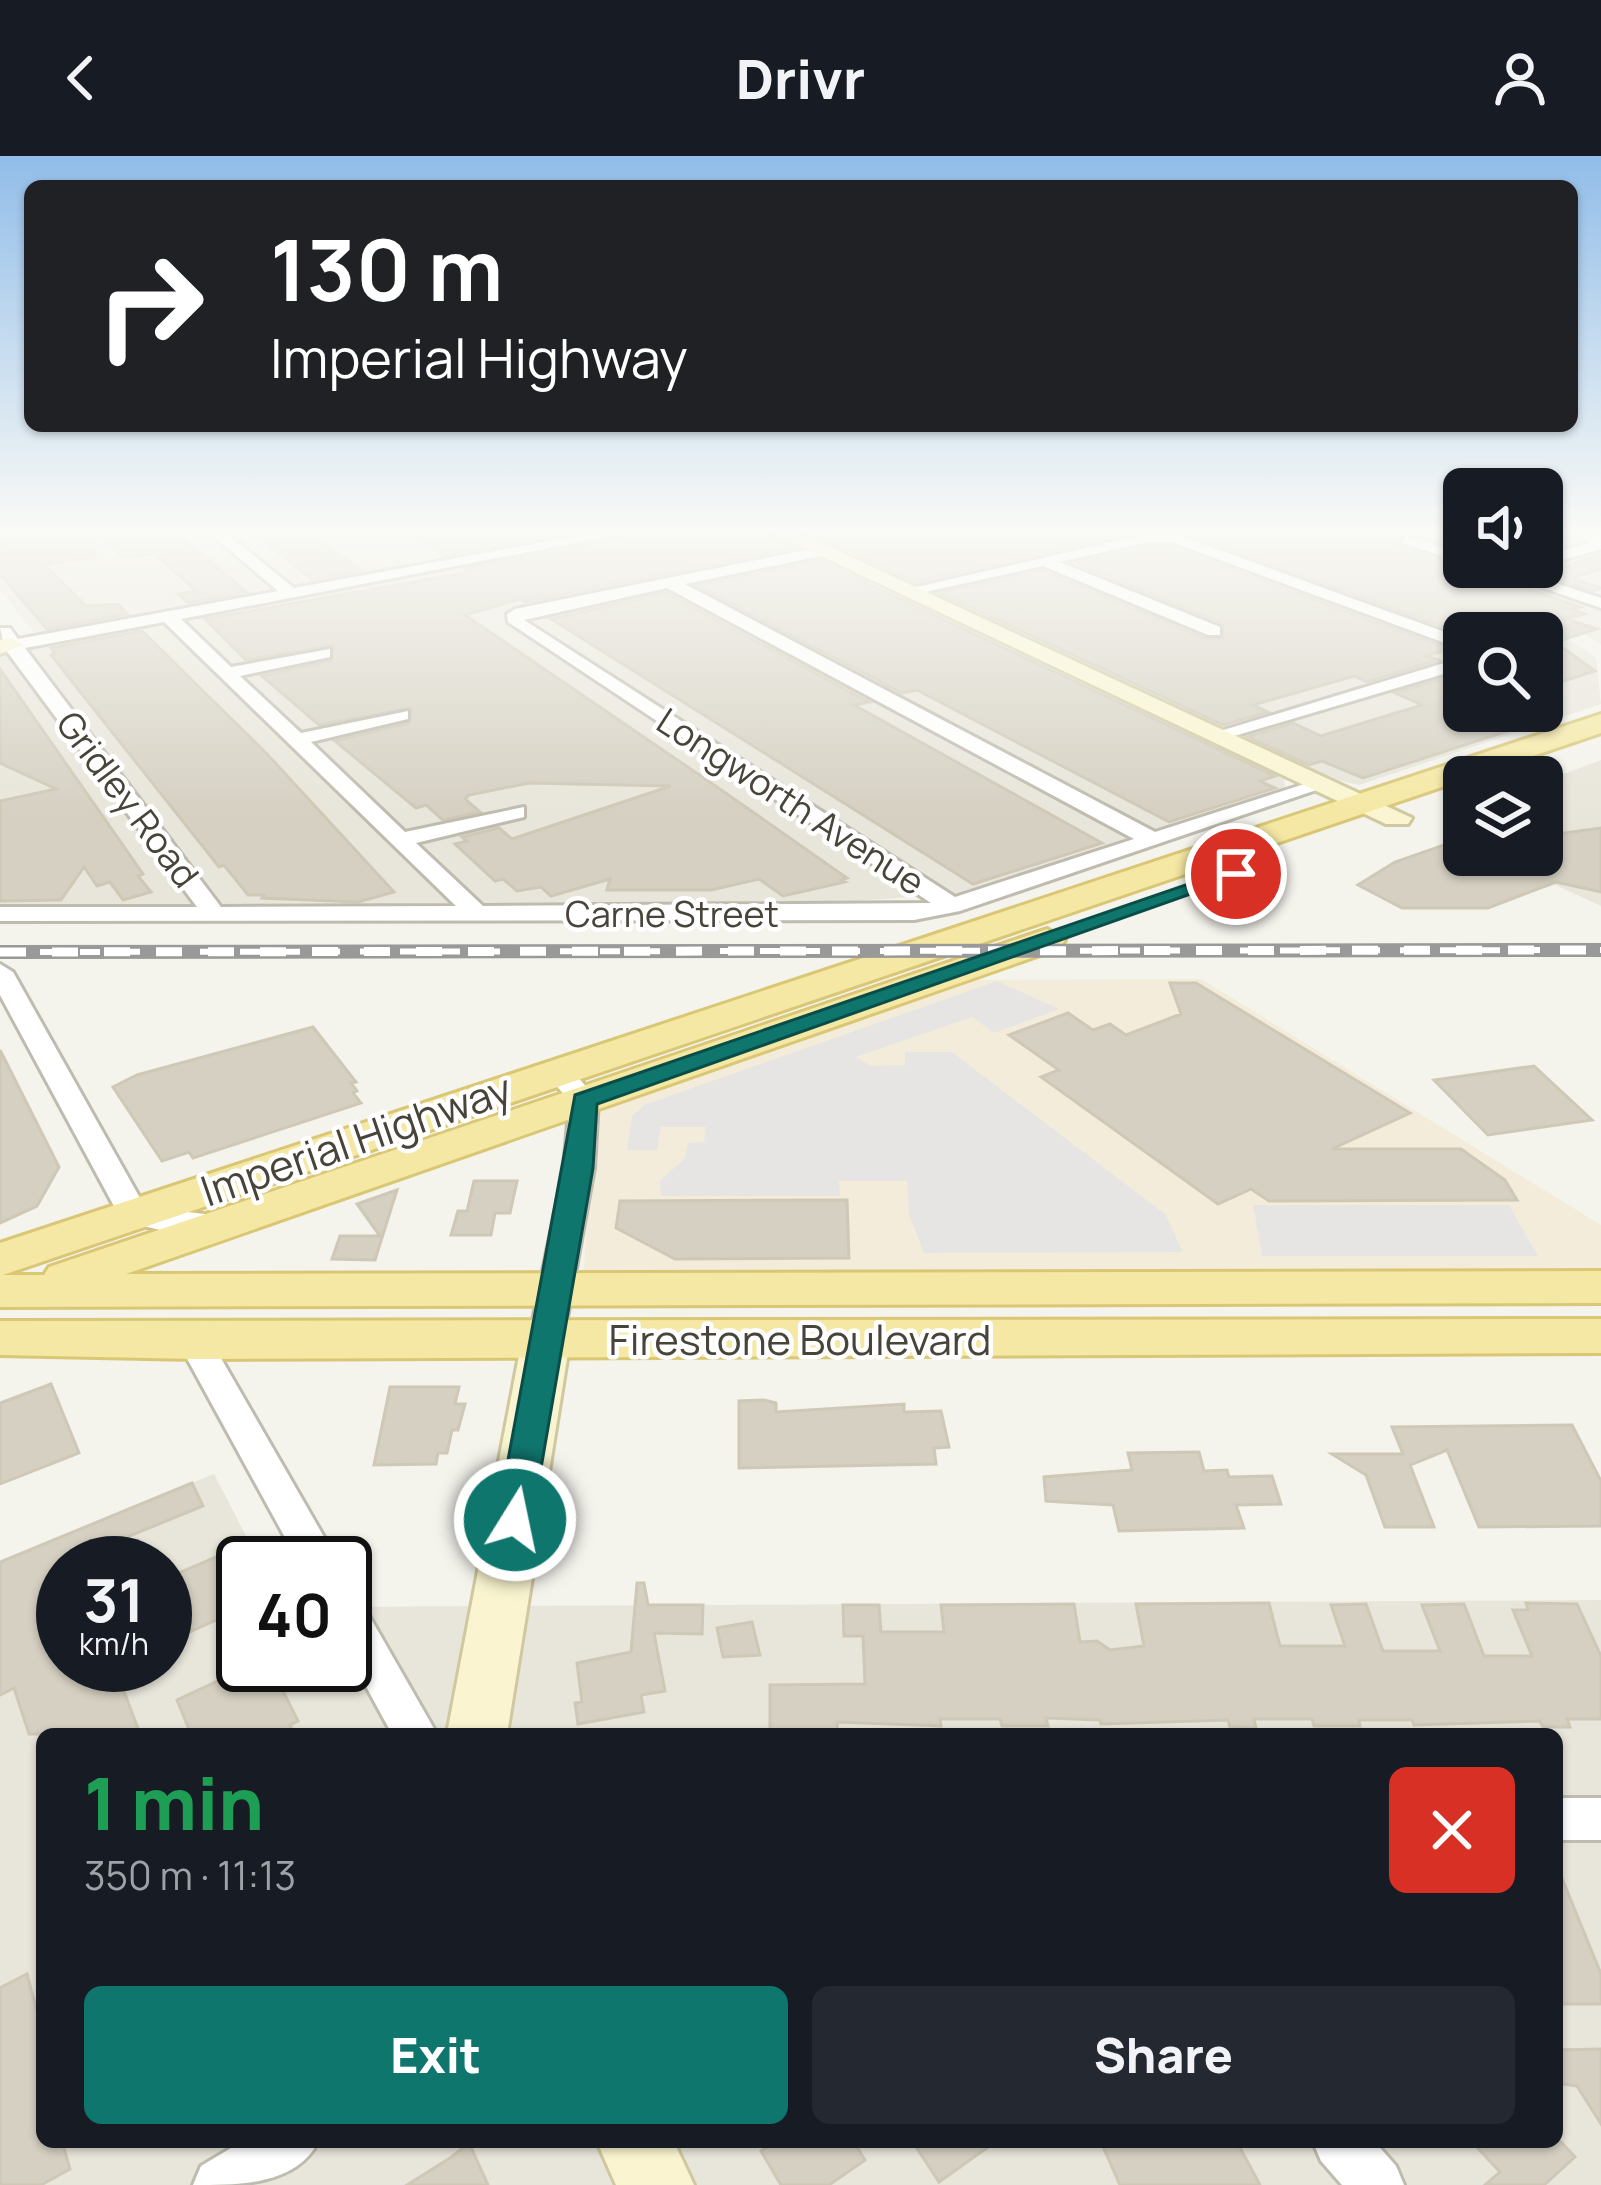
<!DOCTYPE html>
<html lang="en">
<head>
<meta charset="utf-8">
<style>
  body { margin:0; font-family:Manrope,sans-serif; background:#242831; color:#f1f3f6; height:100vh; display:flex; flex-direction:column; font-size:45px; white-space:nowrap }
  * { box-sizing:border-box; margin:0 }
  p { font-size:39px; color:#9ea1a6 }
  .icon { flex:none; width:66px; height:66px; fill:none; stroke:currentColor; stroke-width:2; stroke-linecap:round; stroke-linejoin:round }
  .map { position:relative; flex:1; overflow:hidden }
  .side { position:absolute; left:36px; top:1572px; width:1527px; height:420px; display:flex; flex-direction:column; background:#171b24; border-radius:18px; box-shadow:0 3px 9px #0004 }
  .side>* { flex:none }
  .hud { position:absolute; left:24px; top:24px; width:1554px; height:252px; border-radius:18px; box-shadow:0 3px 9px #0004; background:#202124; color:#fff; overflow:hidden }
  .buttons { position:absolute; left:1443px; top:312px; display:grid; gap:24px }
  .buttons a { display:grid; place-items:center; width:120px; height:120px; border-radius:18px; background:#171b24; box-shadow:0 3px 9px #0004; font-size:60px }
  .speed { position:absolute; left:36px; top:1380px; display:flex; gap:24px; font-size:60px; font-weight:700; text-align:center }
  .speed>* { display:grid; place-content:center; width:156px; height:156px; border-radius:50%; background:#171b24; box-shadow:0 3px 9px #0004; line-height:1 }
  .speed small { font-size:30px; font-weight:400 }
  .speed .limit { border:6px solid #111; border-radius:18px; background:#fff; color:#111 }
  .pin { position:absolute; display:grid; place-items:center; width:102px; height:102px; color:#fff; margin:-51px; border:6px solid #fff; border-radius:50%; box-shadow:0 3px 12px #0007 }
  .me { position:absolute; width:132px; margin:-66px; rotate:10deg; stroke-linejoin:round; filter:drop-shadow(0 0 9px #0008) }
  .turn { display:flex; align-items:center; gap:42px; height:252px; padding:0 48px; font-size:54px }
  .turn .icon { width:156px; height:156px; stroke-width:2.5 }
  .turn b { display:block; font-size:84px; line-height:102px }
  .round { display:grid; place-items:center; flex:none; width:126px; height:126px; border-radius:18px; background:#242831 }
  .overview { display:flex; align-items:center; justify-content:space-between; height:204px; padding:0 48px }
  h1 { font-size:72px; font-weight:800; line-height:90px; color:#1e9e55 }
  .action { display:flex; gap:24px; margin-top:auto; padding:24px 48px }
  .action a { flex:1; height:138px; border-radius:18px; background:#0f766e; color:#fff; font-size:48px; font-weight:800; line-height:138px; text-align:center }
  .action a+a { background:#242831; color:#f1f3f6 }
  header { display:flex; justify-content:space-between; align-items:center; height:156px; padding:0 48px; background:#171b24; font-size:54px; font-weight:800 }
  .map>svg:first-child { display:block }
  .residential { fill:#e8e5da; fill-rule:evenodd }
  .commercial { fill:#f3ecda }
  .parking { fill:#e7e5e3 }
  .building { fill:#d5d0c2; stroke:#cfc8b6; stroke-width:3 }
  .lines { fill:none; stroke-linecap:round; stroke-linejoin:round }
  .street-casing { stroke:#bfbcaf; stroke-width:6 }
  .secondary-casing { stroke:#cfc8a0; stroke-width:6 }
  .primary-casing { stroke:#d9c775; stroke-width:6 }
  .street { fill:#fff; fill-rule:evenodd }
  .secondary { fill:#faf5d0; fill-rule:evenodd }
  .primary { fill:#f5e8a4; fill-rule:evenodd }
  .rail-far1-casing { stroke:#999; stroke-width:9 }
  .rail-casing { stroke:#999; stroke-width:14 }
  .rail-far1 { stroke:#fff; stroke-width:6; stroke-dasharray:20; stroke-linecap:butt }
  .rail { stroke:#fff; stroke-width:9; stroke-dasharray:26; stroke-linecap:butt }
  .route { fill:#0f766e; stroke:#0a4d48; stroke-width:3 }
  .labels { text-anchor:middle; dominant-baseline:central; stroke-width:9; stroke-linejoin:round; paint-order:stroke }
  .far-street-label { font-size:36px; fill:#48443a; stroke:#fff }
  .street-label { font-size:42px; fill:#48443a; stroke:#fff }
</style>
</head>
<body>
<header><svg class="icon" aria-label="back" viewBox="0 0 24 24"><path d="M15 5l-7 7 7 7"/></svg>Drivr<svg class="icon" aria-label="person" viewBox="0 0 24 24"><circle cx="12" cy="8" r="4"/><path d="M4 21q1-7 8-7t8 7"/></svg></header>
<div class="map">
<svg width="1601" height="2029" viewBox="0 0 1601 2029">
  <rect width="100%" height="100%" fill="#f4f3ec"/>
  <g class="residential">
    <path d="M0 373H600L34 477 0 434Z"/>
    <path d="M675 373H750L1284 623 1285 632 968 737 854 745 0 750V497Z"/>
    <path d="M786 373H1243L1568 483 1596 501 1601 548 1359 629 1334 623ZM1464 477H1542V555H1464Z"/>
    <path d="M1275 373H1464V411H1542V373H1601V489L1586 478Z"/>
    <path d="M1601 604V750L1491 699H1542V626Z"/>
    <path d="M214 1318 260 1407H243V1509H345V1451L1601 1444V2029H0V1406ZM63 1407H165V1509H63ZM42 1578H1557V1986H42Z"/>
  </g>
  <path class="commercial" d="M1201 823 1601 1069V1126L583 1123 595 949 957 824Z"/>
  <g class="parking">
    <path d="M997 825 1059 853 994 877 972 861 856 901 871 910 905 909V896H952L1165 1058 1183 1096 924 1097 909 1059 907 1025H839L840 1040H661L660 1025 685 1002 688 987 704 986 706 971H661L657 994H627L632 960 644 949Z"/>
    <path d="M1253 1049H1509L1538 1100H1262Z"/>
  </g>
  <g class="building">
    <path d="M0 373H93L95 401 45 409 86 450 118 448 127 458 47 473 0 418Z"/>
    <path d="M133 373 175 376 247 436 188 447 178 438 197 435 155 398 124 402 100 379Z"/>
    <path d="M248 373H305L361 415 313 424Z"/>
    <path d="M403 373H588L444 400Z"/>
    <path d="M652 373H760L794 392 525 446 520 443 465 459 717 631 847 722 841 724 845 726 783 740 759 723 711 734H607L610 723 551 740 541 731 517 735 503 723 495 725 455 688 467 685 462 681 499 672 512 683 671 630 529 627 469 639 465 643 480 656 443 664 426 649 416 652 335 585 409 567 411 552 319 569 262 520 331 505 333 490 246 504 205 463 470 416 465 413Z"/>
    <path d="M802 373H1461L1462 382 1444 386 1406 376 1398 388 1580 451 1571 453 1584 458 1566 463 1597 473 1555 486 1595 515 1542 532V477L1464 478 1181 376 1142 375 916 426Z"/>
    <path d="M1144 392H1173L1449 493 1426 500 1438 504 1367 526 1354 520 1253 549 1268 556 1223 569 940 437 1043 415 1206 483 1223 482 1222 467 1075 407Z"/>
    <path d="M1601 398V413L1570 422 1601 432 1593 435 1542 418Z"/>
    <path d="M820 405 1275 620 1260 625 1275 632 1169 666 917 534 902 537 698 430Z"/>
    <path d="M666 437 869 546 854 549 1102 687 973 728 551 463Z"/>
    <path d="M142 475 267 598 394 736 358 746 262 742 264 739H248L224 709 219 711 51 499 55 497 51 492Z"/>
    <path d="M0 513 143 718 138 720 151 736 123 744 110 726 97 730 84 711 61 744 0 745V645L56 633 0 607Z"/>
    <path d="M1464 517V555H1491L1526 569 1363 622 1322 605 1309 609 1248 581 1293 567 1321 580 1422 549 1395 537Z"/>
    <path d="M1601 672V736L1556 726 1488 752H1402L1358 729 1395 706 1464 682V699H1542V680Z"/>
    <path d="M1170 827H1196L1410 957 1332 993H1461L1505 1024 1517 1044 1269 1045 1251 1033 1218 1048 1041 921 1059 914 1009 879 1068 857 1093 874 1110 868 1126 879 1181 858Z"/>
    <path d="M313 871 356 926 351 927 357 935 353 937 361 947 193 1002 189 996 162 1005 113 931 137 919Z"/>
    <path d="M0 894 59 1011 37 1050 0 1067Z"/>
    <path d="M1534 910 1592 964 1488 979 1434 924Z"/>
    <path d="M474 1025H517L510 1057H495L491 1079H451L458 1055H467Z"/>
    <path d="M397 1034 375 1104 332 1103 340 1080H380L357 1048Z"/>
    <path d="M847 1044 849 1102 675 1103 616 1072 620 1045Z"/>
    <path d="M51 1228 79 1297 0 1328V1247Z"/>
    <path d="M390 1231H459L455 1248H465L458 1274H452L447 1297H438L436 1308 374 1309Z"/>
    <path d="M764 1244 776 1247V1256L904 1248V1256L941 1255 949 1291 934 1292 936 1308 739 1312V1245Z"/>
    <path d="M1572 1269 1601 1325V1370L1479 1371 1447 1294 1410 1309 1434 1371H1385L1366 1319 1332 1298H1403L1392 1271Z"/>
    <path d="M1199 1296 1204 1315 1227 1314 1229 1321 1272 1320 1281 1348 1236 1349 1244 1372 1119 1375 1113 1349 1046 1345 1044 1321 1132 1314 1128 1297Z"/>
    <path d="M192 1327 203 1350 63 1407V1509H114L140 1578H29L14 1532 0 1539V1406Z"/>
    <path d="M223 1398 243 1452 165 1487V1423Z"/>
    <path d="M637 1427H644L648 1449H703L702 1478 654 1477 665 1535 641 1539 644 1556 578 1568 575 1547 582 1546 577 1507 631 1496Z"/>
    <path d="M1269 1447 1280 1490H1345L1331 1449 1366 1448 1383 1495H1440L1422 1449 1464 1448 1484 1500H1532L1513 1454H1528L1526 1447 1577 1448 1601 1500V1563H1567L1570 1571H1543L1540 1565 1414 1569 1412 1564H1359L1360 1570H1314L1312 1563H1254L1256 1572 1230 1571 1228 1564 1101 1568 1100 1564 1046 1562 1048 1570H1002L1000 1563H940L941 1570 837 1566 838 1578H770V1529L865 1528 863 1480H844L843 1449H879L881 1476H944L941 1449 1074 1448 1080 1486 1097 1485 1110 1494 1144 1490 1136 1448Z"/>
    <path d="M752 1466 760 1499 723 1501 717 1472Z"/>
    <path d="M252 1509H270L298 1565 290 1569 294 1578H191L177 1544Z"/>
    <path d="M1557 1710 1601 1818V1848H1557Z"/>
    <path d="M27 1818 42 1874V1986H62L70 2013 41 2029H0V1832Z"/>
    <path d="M1601 1893V1968L1577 1930 1557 1927V1894Z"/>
    <path d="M775 1986H854L865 2004 829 2029H781L761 1995Z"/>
    <path d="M913 1986H995L939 2026Z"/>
    <path d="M1101 1986H1237L1260 2029H1120Z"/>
    <path d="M1472 1986H1561L1575 2001 1544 2029H1485L1500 2016Z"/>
    <path d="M469 1987 488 2029H407L450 2002Z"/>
  </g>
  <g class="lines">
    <defs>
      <g id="street">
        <path d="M205 373H221L294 432 615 373H648L181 463 231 511 330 493V501L240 520 301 577 408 555V563L311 586 405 676 524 651V661L416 687 483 750 931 747 508 466 507 458 515 453 821 391 826 399 685 428 1155 676 1317 624 1334 628 960 755 914 764 0 765V751H197L5 493 0 472H10L18 483 278 435ZM667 432 1134 683 955 741 524 464ZM164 466 456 750 221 751 25 492Z"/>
        <path d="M1552 373 1601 380V393L1542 410V400L1590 386Z"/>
        <path d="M1143 379 1181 380 1464 483V494L1174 387H1143L1060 406 1220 471V479H1208L1043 410 907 440 899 435Z"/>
        <path d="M1407 380 1464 397V407L1402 387Z"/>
        <path d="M1483 411H1507L1601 442V452Z"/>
        <path d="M1464 501V512L1224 583 1207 579Z"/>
        <path d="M0 808 13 816 145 1051 230 1061 235 1068 230 1075 169 1076 122 1065 0 839Z"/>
        <path d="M557 907 567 909 598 944 594 1012 563 1184 558 1192H534L529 1184 564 1012 570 945 543 915Z"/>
        <path d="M195 1174 207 1178 339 1407H299L178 1186 183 1178Z"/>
        <path d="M345 1438 359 1442 437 1578H392L345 1492Z"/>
        <rect x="1557" y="1642" width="44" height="42"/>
        <path d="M241 1986H318C296 2029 240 2029 193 2029L201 2010Z"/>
        <path d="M1313 1986H1375L1396 2010 1404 2029H1342L1321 2005Z"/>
      </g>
      <g id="secondary">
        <path d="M764 373H791L1412 662 1408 668H1386Z"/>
        <path d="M0 484 11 482 23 489 0 498Z"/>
        <path d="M546 1168 563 1172 570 1184 507 1578H447L522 1184 529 1172Z"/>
        <path d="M597 1986H674L694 2029H616Z"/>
      </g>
      <g id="primary">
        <path d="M1601 558V577L3 1119H44L49 1111 1047 773 1065 784 1060 792 126 1118 1601 1115V1147L0 1151V1087Z"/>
        <path d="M1601 1163V1197L195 1203 0 1199V1165Z"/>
      </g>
    </defs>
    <use href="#street" class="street-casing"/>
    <use href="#secondary" class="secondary-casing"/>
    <use href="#primary" class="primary-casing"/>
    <use href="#street" class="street"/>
    <use href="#secondary" class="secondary"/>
    <use href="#primary" class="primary"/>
    <defs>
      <path id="rail-far1" d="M0 796 1601 794"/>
      <path id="rail" d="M0 796 1601 794"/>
    </defs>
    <use href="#rail-far1" class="rail-far1-casing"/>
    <use href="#rail" class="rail-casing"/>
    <use href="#rail-far1" class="rail-far1"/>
    <use href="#rail" class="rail"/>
  </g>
  <linearGradient id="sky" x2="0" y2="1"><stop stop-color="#91bde9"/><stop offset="0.57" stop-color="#fafaf6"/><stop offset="1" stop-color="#fafaf6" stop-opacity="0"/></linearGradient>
  <rect width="1601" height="657" fill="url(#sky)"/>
  <path class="route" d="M1229 714 1247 718 597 948 593 1012 532 1364 527 1374H502L497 1364 575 939Z"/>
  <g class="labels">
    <g class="far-street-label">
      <text transform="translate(128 643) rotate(53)">Gridley Road</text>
      <text transform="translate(791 645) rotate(33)">Longworth Avenue</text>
      <text x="672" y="757">Carne Street</text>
    </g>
    <g class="street-label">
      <text transform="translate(356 983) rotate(-19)">Imperial Highway</text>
      <text x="800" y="1183">Firestone Boulevard</text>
    </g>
  </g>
</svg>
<div class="buttons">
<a><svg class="icon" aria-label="sound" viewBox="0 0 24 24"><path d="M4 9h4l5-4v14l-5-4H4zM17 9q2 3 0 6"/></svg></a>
<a><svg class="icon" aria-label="search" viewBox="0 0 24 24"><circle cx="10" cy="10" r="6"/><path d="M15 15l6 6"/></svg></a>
<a><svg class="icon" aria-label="layers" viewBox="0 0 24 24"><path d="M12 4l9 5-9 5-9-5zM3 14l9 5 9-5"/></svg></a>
</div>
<div class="speed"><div>31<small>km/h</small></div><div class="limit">40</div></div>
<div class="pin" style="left:1236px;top:718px;background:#d93025"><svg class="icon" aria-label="arrive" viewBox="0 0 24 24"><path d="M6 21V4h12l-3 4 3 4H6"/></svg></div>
<svg class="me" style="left:515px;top:1364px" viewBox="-20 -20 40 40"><circle r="17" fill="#0f766e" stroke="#fff" stroke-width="3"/><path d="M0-11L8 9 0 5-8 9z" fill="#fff"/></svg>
<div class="hud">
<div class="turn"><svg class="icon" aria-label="right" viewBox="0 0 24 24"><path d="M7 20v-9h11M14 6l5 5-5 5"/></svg><div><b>130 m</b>Imperial Highway</div></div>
</div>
<section class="side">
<div class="overview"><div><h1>1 min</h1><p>350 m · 11:13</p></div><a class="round" style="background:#d93025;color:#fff"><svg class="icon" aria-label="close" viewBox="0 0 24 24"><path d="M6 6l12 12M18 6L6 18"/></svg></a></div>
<div class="action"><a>Exit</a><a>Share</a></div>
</section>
</div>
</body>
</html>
